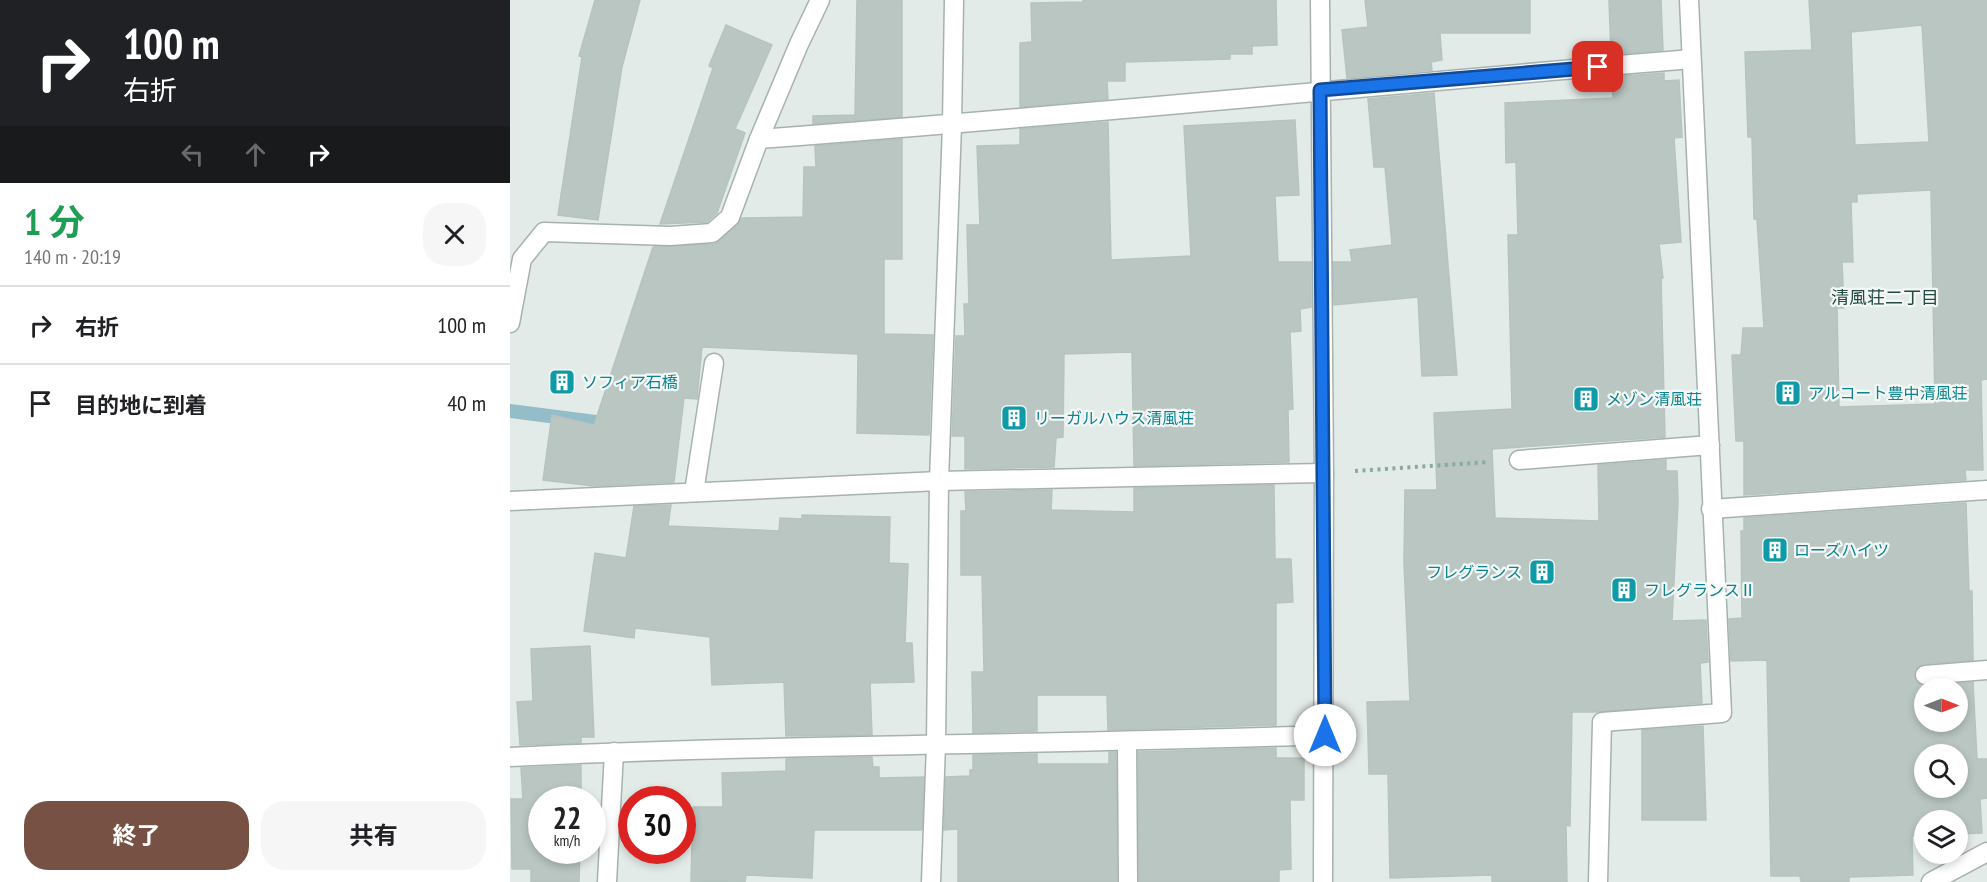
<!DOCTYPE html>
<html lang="ja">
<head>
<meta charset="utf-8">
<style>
  body { margin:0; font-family:"PT Sans Narrow","Noto Sans JP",sans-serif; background:#f6f6f6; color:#202124; height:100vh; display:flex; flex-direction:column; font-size:22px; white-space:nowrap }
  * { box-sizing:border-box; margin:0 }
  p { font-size:20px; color:#757577 }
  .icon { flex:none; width:33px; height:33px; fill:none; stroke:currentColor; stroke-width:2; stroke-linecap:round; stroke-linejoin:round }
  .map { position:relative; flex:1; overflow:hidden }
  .details { display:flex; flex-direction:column; background:#fff; width:510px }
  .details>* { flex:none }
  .hud { background:#202124; color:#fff; overflow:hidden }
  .needle { width:39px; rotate:90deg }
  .fabs { position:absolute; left:1404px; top:678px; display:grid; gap:12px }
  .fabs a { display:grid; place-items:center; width:54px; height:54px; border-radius:50%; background:#fff; box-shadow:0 3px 9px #0003; font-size:30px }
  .speed { position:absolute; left:18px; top:786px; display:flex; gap:12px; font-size:30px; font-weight:700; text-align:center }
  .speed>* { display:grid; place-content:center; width:78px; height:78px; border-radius:50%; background:#fff; box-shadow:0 3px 9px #0003; line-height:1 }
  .speed small { font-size:15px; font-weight:400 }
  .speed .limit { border:9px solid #d22; background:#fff; color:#111 }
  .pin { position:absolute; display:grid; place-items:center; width:51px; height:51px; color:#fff; margin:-26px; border-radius:12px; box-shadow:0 3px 9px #0006 }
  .me { position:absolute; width:66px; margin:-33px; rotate:0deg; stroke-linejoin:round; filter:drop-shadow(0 0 4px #0008) }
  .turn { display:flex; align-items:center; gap:21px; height:126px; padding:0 24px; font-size:27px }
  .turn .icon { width:78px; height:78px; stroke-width:2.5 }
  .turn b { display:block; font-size:42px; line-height:51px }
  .lanes { display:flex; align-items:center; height:57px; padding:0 24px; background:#0003; justify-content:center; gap:30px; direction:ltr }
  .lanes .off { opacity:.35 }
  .round { display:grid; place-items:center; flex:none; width:63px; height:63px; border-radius:24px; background:#f6f6f6 }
  .headline { display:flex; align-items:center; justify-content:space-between; height:102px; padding:0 24px }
  h1 { font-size:36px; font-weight:700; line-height:45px; color:#1e9e55 }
  .cta { display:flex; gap:12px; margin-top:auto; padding:12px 24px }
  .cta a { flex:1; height:69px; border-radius:24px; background:#775244; color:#fff; font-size:24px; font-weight:700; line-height:69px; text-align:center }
  .cta a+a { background:#f6f6f6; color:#202124 }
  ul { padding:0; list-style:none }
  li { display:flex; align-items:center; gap:18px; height:78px; padding:0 24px; border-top:2px solid #e0e0e0 }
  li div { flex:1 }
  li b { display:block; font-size:22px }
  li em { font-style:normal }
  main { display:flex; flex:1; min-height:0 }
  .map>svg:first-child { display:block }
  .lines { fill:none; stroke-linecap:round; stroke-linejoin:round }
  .stream { stroke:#92bdc9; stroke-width:14 }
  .building { fill:#b9c6c1; stroke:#b6c4bf; stroke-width:1.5; fill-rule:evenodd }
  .service-casing { stroke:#a6b2af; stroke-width:21 }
  .minor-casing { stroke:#a6b2af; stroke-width:21 }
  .path { stroke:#87aba2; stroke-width:4; stroke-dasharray:3 4.5; stroke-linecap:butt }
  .service { stroke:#fff; stroke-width:18 }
  .minor { stroke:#fff; stroke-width:18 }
  .route-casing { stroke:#114b97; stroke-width:15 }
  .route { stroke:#1a73e8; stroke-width:10 }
  .labels { text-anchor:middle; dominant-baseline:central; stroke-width:4.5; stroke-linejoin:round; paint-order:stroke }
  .culture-label { font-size:16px; fill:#0d838f; stroke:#f3f8f6; text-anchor:start }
  .neighbourhood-label { font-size:18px; fill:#234a43; stroke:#f3f8f6 }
</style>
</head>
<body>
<main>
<section class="details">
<div class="hud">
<div class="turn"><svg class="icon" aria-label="right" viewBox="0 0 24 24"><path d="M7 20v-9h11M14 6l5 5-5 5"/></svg><div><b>100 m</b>右折</div></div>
<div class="lanes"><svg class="icon off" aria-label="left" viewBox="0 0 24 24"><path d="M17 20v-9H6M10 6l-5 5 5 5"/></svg><svg class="icon off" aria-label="ahead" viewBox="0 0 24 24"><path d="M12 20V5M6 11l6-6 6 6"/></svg><svg class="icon" aria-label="right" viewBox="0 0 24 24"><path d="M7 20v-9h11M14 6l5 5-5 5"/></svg></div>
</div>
<div class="headline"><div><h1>1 分</h1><p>140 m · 20:19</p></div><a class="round"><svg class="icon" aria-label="close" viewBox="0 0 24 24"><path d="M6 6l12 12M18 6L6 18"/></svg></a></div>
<ul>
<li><svg class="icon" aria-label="right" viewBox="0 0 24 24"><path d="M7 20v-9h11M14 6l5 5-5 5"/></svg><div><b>右折</b></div><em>100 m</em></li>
<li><svg class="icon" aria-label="arrive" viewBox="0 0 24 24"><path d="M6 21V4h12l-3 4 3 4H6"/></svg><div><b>目的地に到着</b></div><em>40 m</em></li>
</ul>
<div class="cta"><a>終了</a><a>共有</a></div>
</section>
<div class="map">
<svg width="1477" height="882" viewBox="0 0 1477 882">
  <rect width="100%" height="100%" fill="#e3ebe8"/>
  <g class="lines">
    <path class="stream" d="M0 411 101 424"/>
  </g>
  <g class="building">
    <path d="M85 0H130L112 67 88 220 48 215 72 57 69 56Z"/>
    <path d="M347 0H392V117L303 124V116L345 115Z"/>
    <path d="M573 0H766L767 45 742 46V54H720V59L615 62V81H597L598 99 510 107V43L522 42 521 3 573 2Z"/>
    <path d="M855 0H1020V33H930L932 60 921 62 922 70 837 78 832 30 858 27Z"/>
    <path d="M1099 0H1151L1153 50 1101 55Z"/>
    <path d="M1299 0H1477V379L1471 380 1473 470H1455L1456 480 1234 495V441H1226L1222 355H1231L1233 328H1254L1247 219H1244L1242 137H1238L1235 52 1302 50ZM1412 25 1419 142 1345 145 1341 32ZM1421 190 1425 404 1329 407 1327 308H1334L1332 262H1343L1341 202H1347V194Z"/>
    <path d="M216 25 262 45 225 129 235 133 207 213 197 222 150 224 203 68 199 66Z"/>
    <path d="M1154 73V81L1169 80 1172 137 1164 138 1171 242 1149 244 1153 278H1151L1155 437 982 449 985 518 1089 521 1088 465 1156 460V471H1167L1168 502 1162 621 1196 620 1198 662 1190 663 1192 703 1087 712H1062L1060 826 1056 825 1057 882H982V875L880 878 878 774H859L857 702 900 701 894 563 895 490H927L924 413 1002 409 998 235H1008L1006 162 996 163 995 103 1103 98 1102 77Z"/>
    <path d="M924 93 947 375 912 376 908 297 824 305 823 262H842L840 250 882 245 875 167H864L858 99Z"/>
    <path d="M785 120 789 195 765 196 768 262H801V307L790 309 791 331 780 332 783 409 778 410 779 462 624 466 622 352 554 354 553 437 546 438 544 467 455 469V436H442L446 336H455L454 304H459L457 225H470L467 146 510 145V129L598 122 601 260 681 256 674 126Z"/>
    <path d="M392 139V259H374V334L423 335 419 435 347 433 348 354 192 347 187 399 174 398 164 482 84 486 33 480 42 415 84 425 143 247 204 244 209 241 227 225 232 218 293 217 294 167H306L305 146Z"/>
    <path d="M764 485 765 559H781L783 602 766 603V725L598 730 597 695H527V731L463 733 462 672H474L472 575H451V511H456L455 492 542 490 541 510 624 512V488Z"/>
    <path d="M1456 503 1459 591H1462L1463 660 1414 664 1408 666 1404 675 1406 682 1415 686 1463 682 1467 759H1477V798L1470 799 1472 833 1448 834V820H1414V835L1402 836 1403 875 1339 877V882H1291L1290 876H1261L1257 660 1221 661 1219 619 1232 618 1231 531H1234V518ZM1414 688H1448V722H1414ZM1414 754H1448V788H1414Z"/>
    <path d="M161 505 158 526 269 531 270 518 292 519V515L380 517 379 563 398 564 395 643H402L404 682 360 683 362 735 276 736 274 682 202 685 200 637 125 628 124 638 74 631 85 553 116 558 124 506Z"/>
    <path d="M80 646 84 737H71V743L10 745 7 702 23 701 21 649Z"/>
    <path d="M1193 726 1196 820H1132V730Z"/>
    <path d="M766 748V758H794V800H780L781 869 769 870V882H629L628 752Z"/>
    <path d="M599 752H606L607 882H448V829L434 830 436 777 460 776V770H463V755L527 754V764H599Z"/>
    <path d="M362 757 363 767H369V778L414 777 412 830H304L302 878 236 875 235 882 181 881 183 807H213L212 773 276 771V759Z"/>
    <path d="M71 765V800H32V850H70L69 882H21V869H2L1 799H13L11 768Z"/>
  </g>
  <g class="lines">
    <defs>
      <path id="service" d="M184 492 204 363"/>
      <g id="minor">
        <path d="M810 0 814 473 813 882"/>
        <path d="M249 139C560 116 870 85 1181 59"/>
        <path d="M0 323 12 259 34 232 160 236 202 233 220 217 249 139 289 44 310 0"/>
        <path d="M1009 460 1200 445"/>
        <path d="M0 501 429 481 814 473"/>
        <path d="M1201 509 1477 490"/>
        <path d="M1415 675 1477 670"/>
        <path d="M617 742 618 882"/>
        <path d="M0 757C271 744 543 745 815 735"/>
        <path d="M97 882 104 752"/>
        <path d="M421 882 426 744 429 481 442 125 444 0"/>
        <path d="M1088 882 1092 722 1212 713 1179 0"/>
        <path d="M1421 882 1477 852"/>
      </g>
    </defs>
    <use href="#service" class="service-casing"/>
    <use href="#minor" class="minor-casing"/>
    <path class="path" d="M845 471 979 462"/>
    <use href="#service" class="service"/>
    <use href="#minor" class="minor"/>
  </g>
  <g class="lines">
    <defs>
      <path id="route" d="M815 735 810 90 1088 67"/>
    </defs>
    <use href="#route" class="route-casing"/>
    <use href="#route" class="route"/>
  </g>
  <defs>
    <symbol id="building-square" viewBox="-11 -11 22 22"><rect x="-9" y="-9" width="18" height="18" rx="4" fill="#0f9aa8" stroke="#f3f8f6"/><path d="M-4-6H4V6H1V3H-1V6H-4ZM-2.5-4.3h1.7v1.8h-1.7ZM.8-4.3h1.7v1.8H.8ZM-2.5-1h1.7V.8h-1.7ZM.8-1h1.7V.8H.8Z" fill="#fff"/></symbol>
  </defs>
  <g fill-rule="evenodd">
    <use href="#building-square" x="37" y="367" width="30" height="30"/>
    <use href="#building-square" x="1263" y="378" width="30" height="30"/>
    <use href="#building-square" x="1061" y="384" width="30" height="30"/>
    <use href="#building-square" x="489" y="403" width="30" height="30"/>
    <use href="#building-square" x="1250" y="535" width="30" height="30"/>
    <use href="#building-square" x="1017" y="557" width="30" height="30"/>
    <use href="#building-square" x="1099" y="575" width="30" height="30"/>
  </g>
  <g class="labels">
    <g class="culture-label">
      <text x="72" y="382">ソフィア石橋</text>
      <text x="1298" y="393">アルコート豊中清風荘</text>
      <text x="1096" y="399">メゾン清風荘</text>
      <text x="524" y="418">リーガルハウス清風荘</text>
      <text x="1284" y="550">ローズハイツ</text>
      <text x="1012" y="572" text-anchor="end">フレグランス</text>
      <text x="1134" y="590">フレグランスⅡ</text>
    </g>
    <g class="neighbourhood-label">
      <text x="1375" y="297">清風荘二丁目</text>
    </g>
  </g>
</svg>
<div class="fabs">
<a><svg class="needle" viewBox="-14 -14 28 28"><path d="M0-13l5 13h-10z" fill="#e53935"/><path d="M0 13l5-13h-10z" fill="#757577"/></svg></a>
<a><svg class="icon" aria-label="search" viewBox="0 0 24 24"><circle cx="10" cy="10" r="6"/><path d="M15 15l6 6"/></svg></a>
<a><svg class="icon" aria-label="layers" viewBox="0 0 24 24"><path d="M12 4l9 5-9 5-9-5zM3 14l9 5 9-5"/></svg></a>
</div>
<div class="speed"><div>22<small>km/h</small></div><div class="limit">30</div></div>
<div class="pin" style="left:1088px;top:67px;background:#d93025"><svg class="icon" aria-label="arrive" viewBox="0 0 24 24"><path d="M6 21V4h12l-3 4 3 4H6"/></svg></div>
<svg class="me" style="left:815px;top:735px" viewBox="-20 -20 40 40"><circle r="19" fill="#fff"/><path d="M0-13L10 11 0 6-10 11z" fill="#1a73e8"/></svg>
</div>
</main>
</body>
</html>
